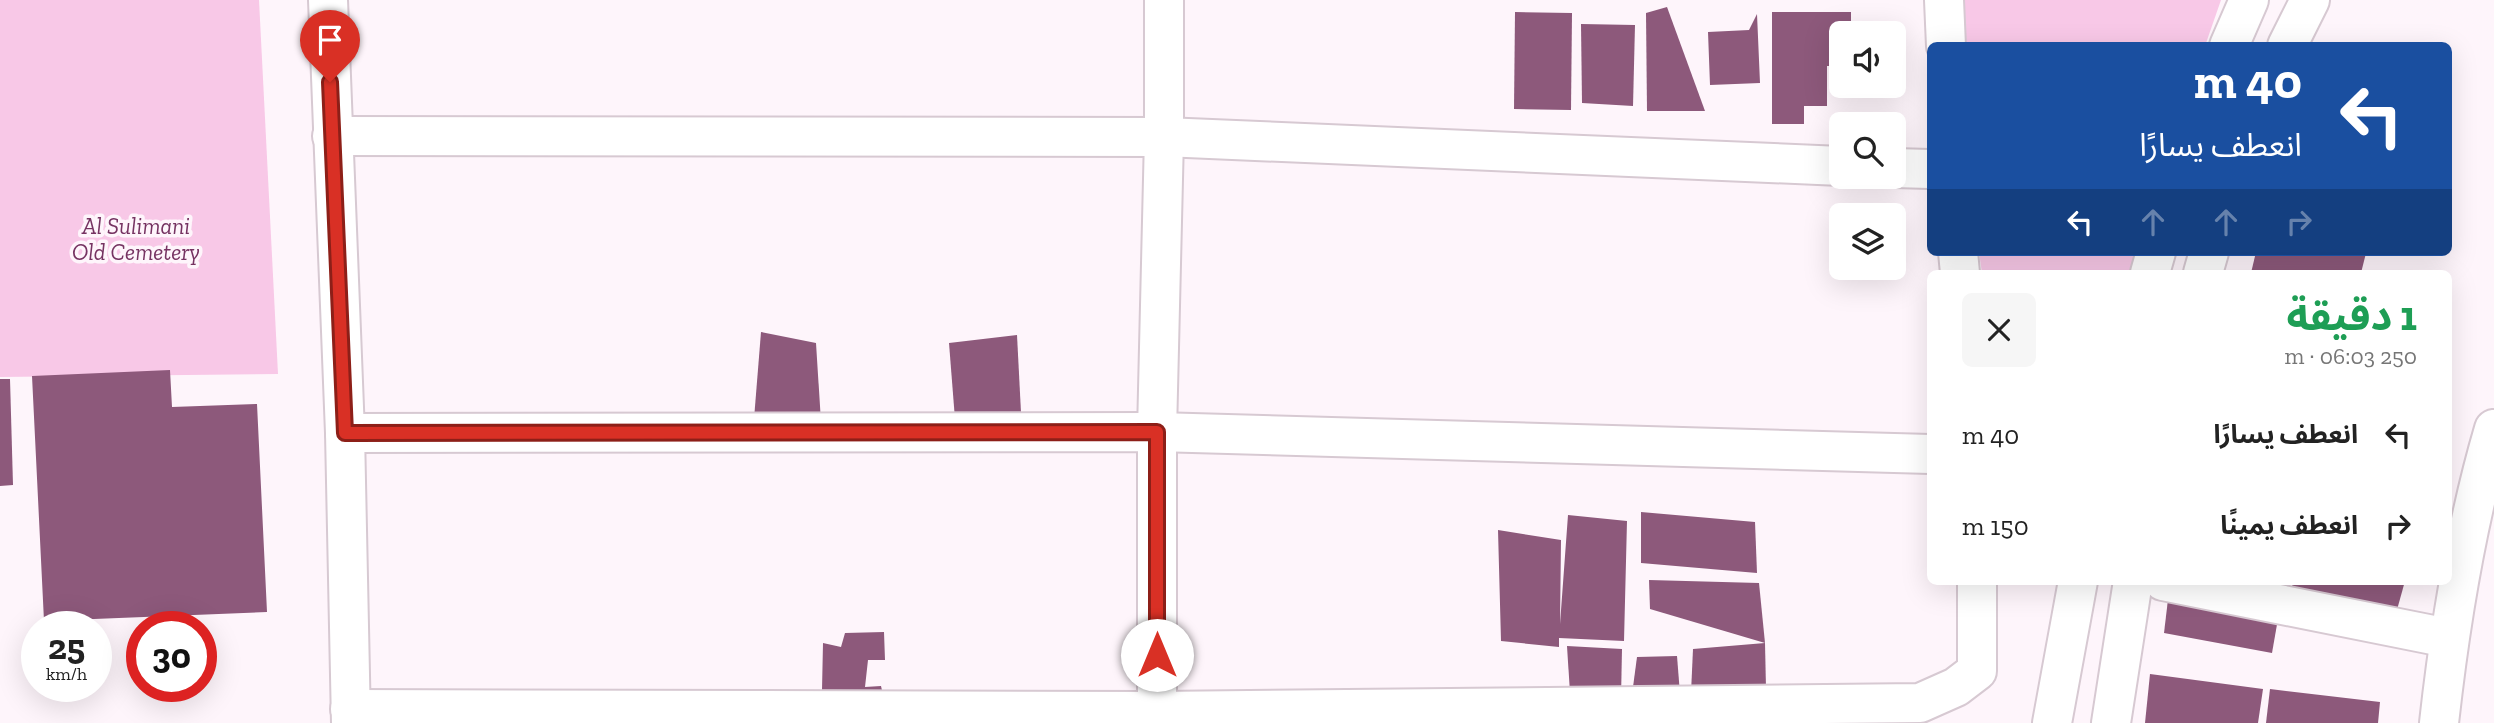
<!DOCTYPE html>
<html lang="ar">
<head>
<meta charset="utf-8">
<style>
  body { margin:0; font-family:"Zilla Slab","Noto Sans Arabic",serif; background:#f6f6f6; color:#222; direction:rtl; height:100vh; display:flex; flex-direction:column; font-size:26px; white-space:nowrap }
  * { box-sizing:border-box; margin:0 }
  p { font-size:23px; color:#767676 }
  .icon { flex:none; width:38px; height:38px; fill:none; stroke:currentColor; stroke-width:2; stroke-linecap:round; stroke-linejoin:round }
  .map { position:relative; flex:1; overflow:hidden; direction:ltr }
  .drawer { position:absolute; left:1927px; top:270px; width:525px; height:315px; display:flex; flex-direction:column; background:#fff; border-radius:10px; box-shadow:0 7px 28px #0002; direction:rtl }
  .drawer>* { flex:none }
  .banner { position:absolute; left:1927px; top:42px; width:525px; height:214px; border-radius:10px; box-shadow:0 7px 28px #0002; direction:rtl; background:#1a4fa0; color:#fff; overflow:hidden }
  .fabs { position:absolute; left:1829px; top:21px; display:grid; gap:14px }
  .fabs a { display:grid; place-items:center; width:77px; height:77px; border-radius:10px; background:#fff; box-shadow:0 7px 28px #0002; font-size:35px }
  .speed { position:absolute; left:21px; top:611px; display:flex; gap:14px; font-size:35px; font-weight:700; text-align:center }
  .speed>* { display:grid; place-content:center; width:91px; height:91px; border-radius:50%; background:#fff; box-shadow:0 7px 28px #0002; line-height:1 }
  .speed small { font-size:18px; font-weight:400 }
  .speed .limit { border:10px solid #d22; background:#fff; color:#111 }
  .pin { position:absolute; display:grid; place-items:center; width:60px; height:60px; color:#fff; margin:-72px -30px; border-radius:50% 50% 50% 0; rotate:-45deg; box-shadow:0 0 7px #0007 }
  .pin .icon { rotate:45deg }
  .me { position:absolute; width:77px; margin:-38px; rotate:0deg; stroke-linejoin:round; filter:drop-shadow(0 0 5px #0008) }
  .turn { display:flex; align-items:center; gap:24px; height:147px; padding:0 35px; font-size:32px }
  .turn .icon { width:91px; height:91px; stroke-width:2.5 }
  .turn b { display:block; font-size:49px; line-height:60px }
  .lanes { display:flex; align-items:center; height:66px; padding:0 35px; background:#0003; justify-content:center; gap:35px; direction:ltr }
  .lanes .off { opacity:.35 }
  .round { display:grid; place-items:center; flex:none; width:74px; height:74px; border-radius:10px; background:#f6f6f6 }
  .head { display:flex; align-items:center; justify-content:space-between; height:119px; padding:0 35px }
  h1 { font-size:42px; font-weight:700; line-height:52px; color:#1e9e55 }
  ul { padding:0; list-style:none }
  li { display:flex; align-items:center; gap:21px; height:91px; padding:0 35px }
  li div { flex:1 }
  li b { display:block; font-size:26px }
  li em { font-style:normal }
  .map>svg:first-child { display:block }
  .green { fill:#f8c8e7 }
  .building { fill:#8d597b }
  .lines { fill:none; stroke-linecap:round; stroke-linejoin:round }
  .street-casing { stroke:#d7c9d2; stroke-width:42 }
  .secondary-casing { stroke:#d7c9d2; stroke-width:42 }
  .street { stroke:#fff; stroke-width:38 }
  .secondary { stroke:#fff; stroke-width:38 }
  .route-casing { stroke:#8d1f18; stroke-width:18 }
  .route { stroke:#d93025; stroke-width:12 }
  .labels { text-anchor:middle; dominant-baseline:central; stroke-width:7; stroke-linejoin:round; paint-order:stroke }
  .park-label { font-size:23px; font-style:italic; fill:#763362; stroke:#fef5fb }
</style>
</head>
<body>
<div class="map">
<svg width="2494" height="723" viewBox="0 0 2494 723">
  <rect width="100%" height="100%" fill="#fef5fb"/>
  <g class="green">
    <path d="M0 0H259L278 374 0 377Z"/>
    <path d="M1963 0H2221L2205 46 1966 45Z"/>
    <path d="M1979 252H2137L2131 273H1982Z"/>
  </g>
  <g class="building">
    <path d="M1667 7 1705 111H1647L1646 13Z"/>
    <path d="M1515 12 1572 13 1571 110 1514 109Z"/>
    <path d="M1772 12H1851V33H1841V66H1827V106H1804V124H1772Z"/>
    <path d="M1757 14 1760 83 1710 85 1708 32 1749 30Z"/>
    <path d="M1581 24 1635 25 1633 106 1582 103Z"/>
    <path d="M2256 252H2365L2366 253 2361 273H2251Z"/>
    <path d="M761 332 816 343 821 422 754 419Z"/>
    <path d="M1017 335 1022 432H956L949 343Z"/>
    <path d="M170 370 172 407 257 404 267 612 44 621 32 376Z"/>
    <path d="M0 379H10L13 485 0 486Z"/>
    <path d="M1641 512 1755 522 1757 573 1641 563Z"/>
    <path d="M1568 515 1627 521 1624 641 1559 638V647L1501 641 1498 530 1561 540 1560 624Z"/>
    <path d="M1649 580 1759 583 1765 643 1650 609Z"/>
    <path d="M2293 581H2405L2395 617 2291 593Z"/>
    <path d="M2169 591 2279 613 2272 653 2164 633Z"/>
    <path d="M884 632 885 660H868L865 687 881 686 884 699 822 690 823 643 841 647 845 633Z"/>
    <path d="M1765 643 1766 689 1691 693 1693 649Z"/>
    <path d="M1567 646 1622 649 1621 698 1570 693Z"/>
    <path d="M1677 656 1680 694 1633 687 1637 657Z"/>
    <path d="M2150 674 2263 689 2258 723H2145Z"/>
    <path d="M2270 689 2380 702 2378 723H2266Z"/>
  </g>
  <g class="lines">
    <defs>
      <g id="street">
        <path d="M328 0 345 433 351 723"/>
        <path d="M1944 0 1946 46"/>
        <path d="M332 136 1164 137 1841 166"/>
        <path d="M1894 168 1930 169"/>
        <path d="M1958 252 1960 273"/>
        <path d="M345 433 1157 432 1930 454"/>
        <path d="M2163 581 2448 638"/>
        <path d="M350 709 1157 711 1920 703 1956 687 1977 671V581"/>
        <path d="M1157 723V432L1164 137V0"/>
        <path d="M2439 723C2450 624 2466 524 2494 429"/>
      </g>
      <g id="secondary">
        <path d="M2229 46 2249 0"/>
        <path d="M2287 46 2310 0"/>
        <path d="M2150 273 2156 252"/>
        <path d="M2203 273 2209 252"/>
        <path d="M2052 723 2078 581"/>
        <path d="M2111 723 2133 581"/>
      </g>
    </defs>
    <use href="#street" class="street-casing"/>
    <use href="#secondary" class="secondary-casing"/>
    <use href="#street" class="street"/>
    <use href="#secondary" class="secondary"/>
  </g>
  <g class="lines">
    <defs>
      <path id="route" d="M330 82 345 433 1157 432V655"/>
    </defs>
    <use href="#route" class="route-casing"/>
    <use href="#route" class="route"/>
  </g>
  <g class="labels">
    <g class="park-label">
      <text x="136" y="226">Al Sulimani<tspan x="136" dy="26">Old Cemetery</tspan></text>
    </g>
  </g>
</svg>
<div class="fabs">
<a><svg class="icon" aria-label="sound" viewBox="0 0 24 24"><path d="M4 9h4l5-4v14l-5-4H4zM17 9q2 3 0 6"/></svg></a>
<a><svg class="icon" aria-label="search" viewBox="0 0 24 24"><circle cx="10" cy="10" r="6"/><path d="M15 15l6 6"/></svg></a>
<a><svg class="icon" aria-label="layers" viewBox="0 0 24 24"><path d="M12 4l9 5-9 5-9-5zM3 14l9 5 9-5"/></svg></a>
</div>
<div class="speed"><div>25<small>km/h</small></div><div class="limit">30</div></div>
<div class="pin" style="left:330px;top:82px;background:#d93025"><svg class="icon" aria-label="arrive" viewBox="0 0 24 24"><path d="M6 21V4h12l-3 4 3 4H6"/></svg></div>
<svg class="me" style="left:1157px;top:655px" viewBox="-20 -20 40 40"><circle r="19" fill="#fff"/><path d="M0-13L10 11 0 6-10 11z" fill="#d93025"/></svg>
<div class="banner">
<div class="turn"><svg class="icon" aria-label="left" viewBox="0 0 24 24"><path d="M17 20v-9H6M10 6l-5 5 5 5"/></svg><div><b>40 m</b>انعطف يسارًا</div></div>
<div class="lanes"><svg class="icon" aria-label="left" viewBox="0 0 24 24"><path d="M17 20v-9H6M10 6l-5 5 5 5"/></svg><svg class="icon off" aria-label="ahead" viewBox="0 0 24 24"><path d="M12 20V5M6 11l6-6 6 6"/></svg><svg class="icon off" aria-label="ahead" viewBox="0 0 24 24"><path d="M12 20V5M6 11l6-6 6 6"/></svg><svg class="icon off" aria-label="right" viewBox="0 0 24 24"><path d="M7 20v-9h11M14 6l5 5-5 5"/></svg></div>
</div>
<section class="drawer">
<div class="head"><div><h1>1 دقيقة</h1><p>250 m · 06:03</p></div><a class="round"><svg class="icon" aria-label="close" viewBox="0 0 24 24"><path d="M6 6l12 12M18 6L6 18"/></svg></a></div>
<ul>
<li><svg class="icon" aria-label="left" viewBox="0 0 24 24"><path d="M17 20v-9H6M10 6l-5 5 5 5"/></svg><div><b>انعطف يسارًا</b></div><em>40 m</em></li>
<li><svg class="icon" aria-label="right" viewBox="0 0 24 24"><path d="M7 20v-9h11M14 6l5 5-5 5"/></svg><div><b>انعطف يمينًا</b></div><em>150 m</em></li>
</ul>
</section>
</div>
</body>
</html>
